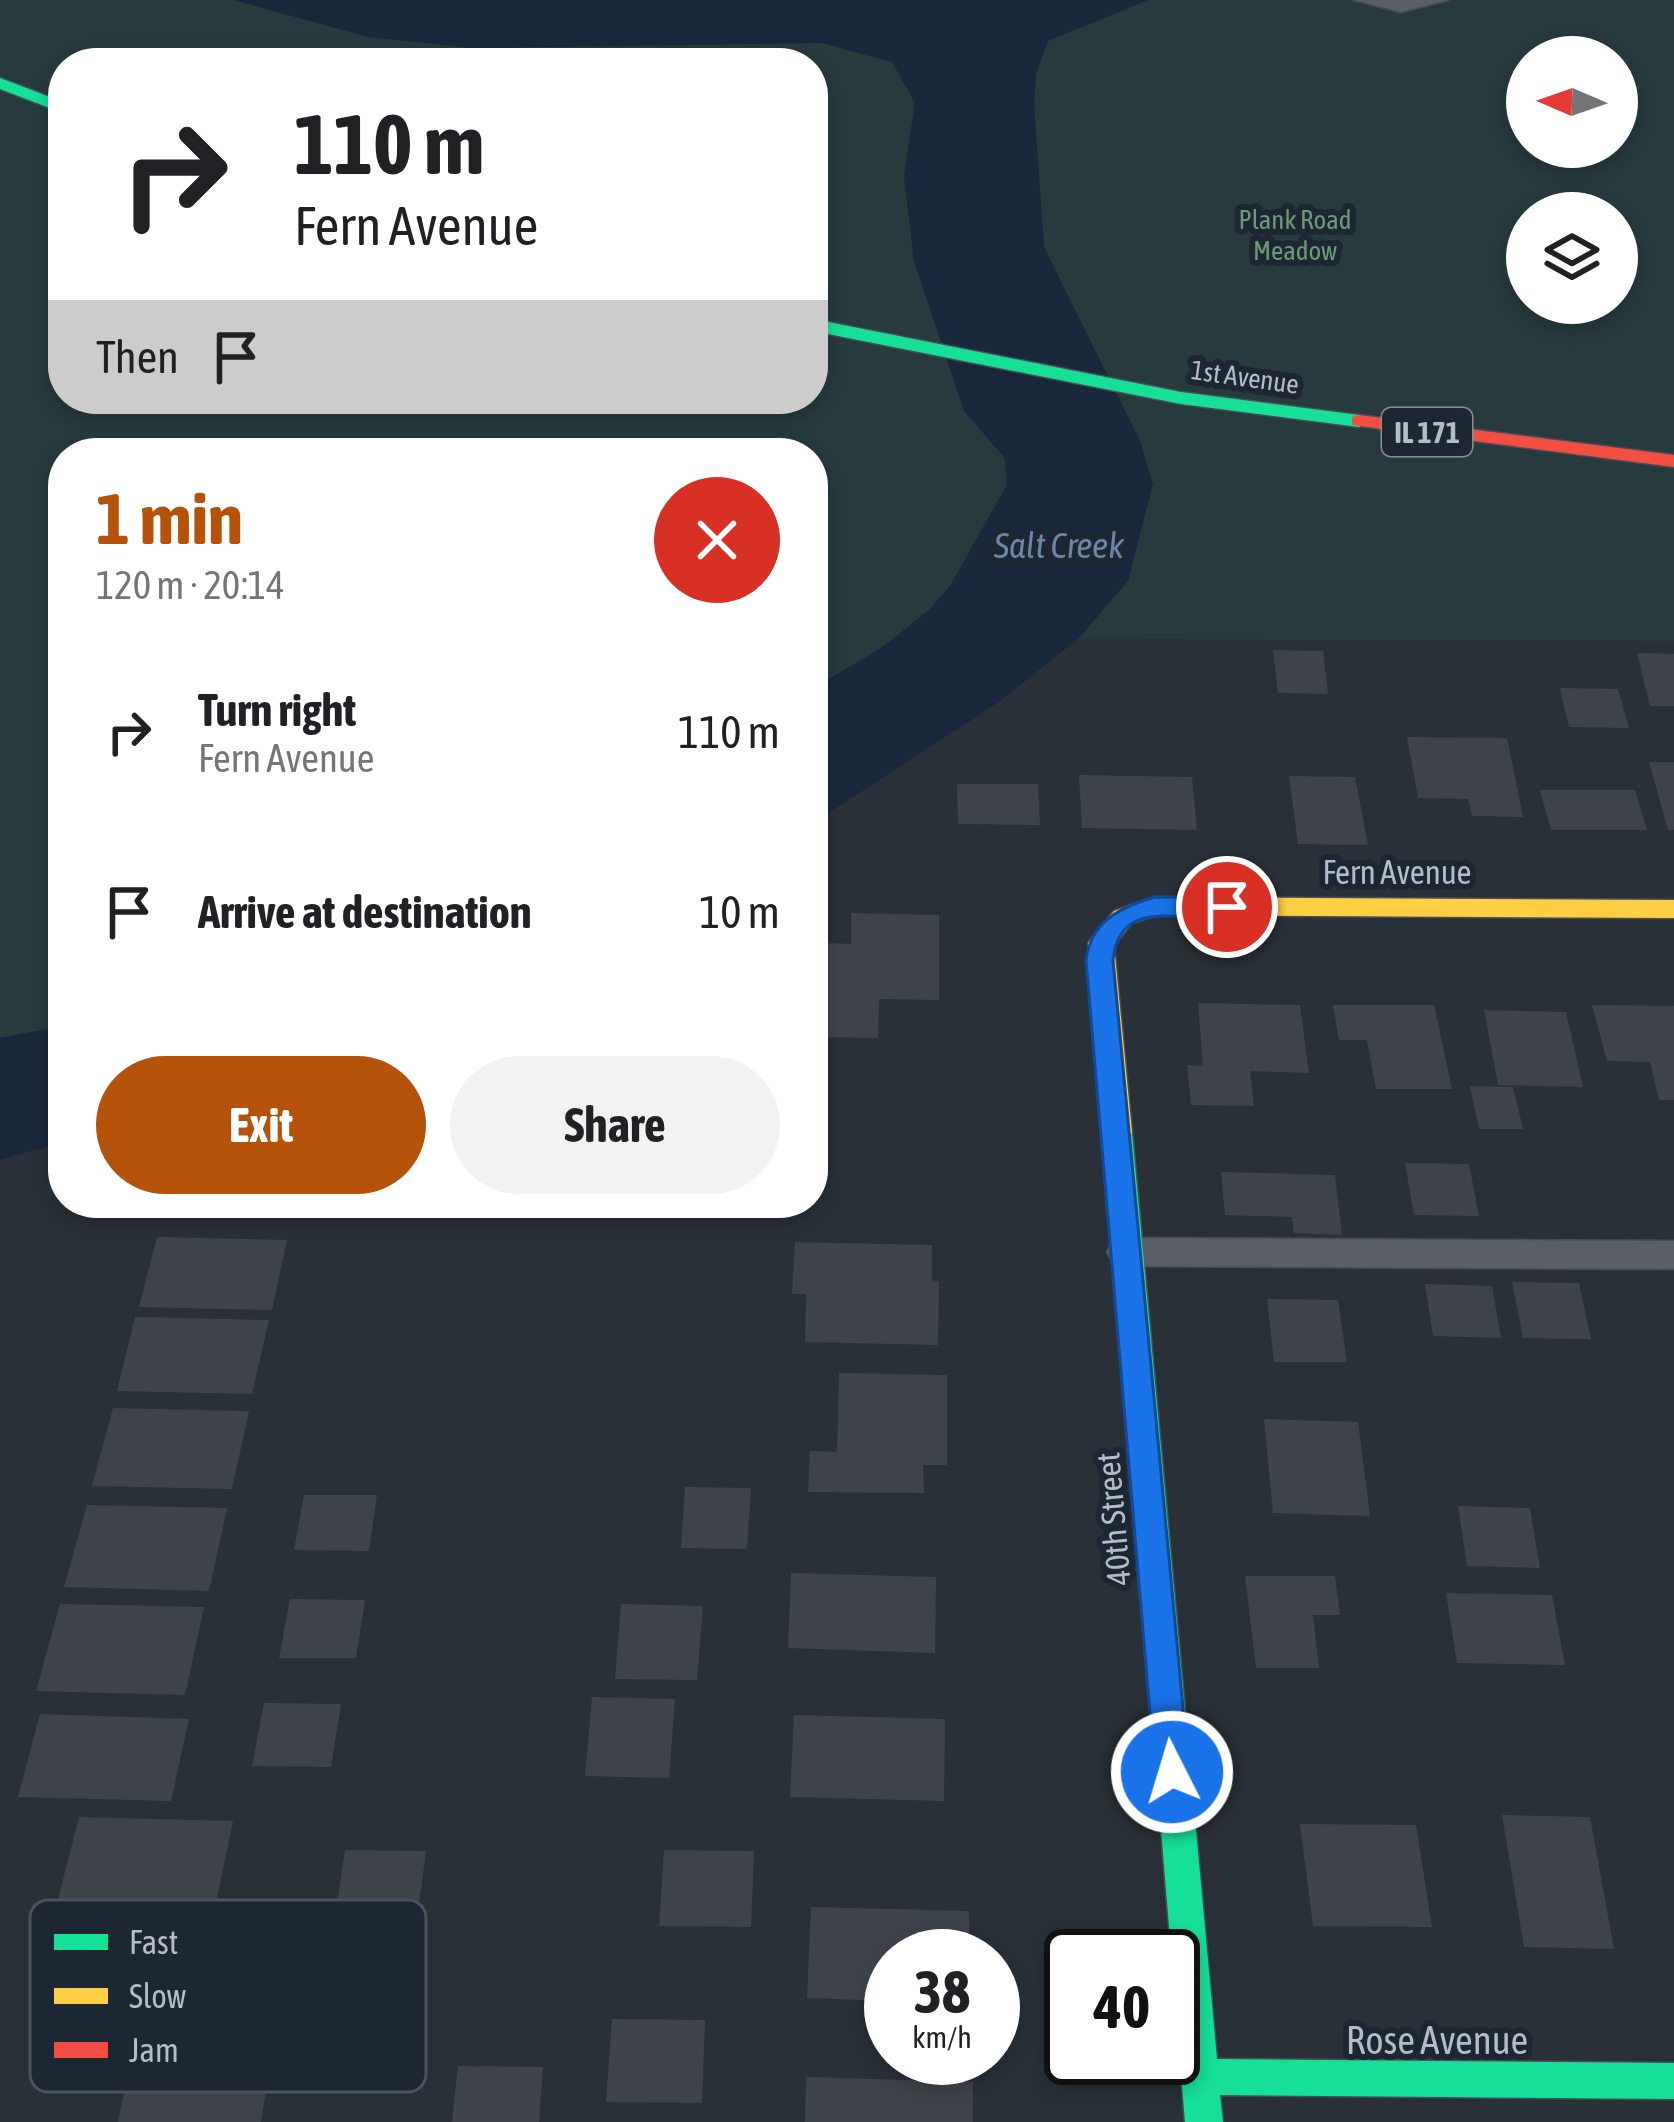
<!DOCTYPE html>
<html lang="en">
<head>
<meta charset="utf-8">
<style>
  body { margin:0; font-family:"Asap Condensed",sans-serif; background:#f2f2f2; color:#202124; height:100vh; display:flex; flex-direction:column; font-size:45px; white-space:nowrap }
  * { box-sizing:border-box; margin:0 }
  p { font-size:39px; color:#757577 }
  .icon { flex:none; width:66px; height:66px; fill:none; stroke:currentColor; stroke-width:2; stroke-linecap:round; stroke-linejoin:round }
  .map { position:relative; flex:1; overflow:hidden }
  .details { position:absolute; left:48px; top:438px; width:780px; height:780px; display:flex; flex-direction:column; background:#fff; border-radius:48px; box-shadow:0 6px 18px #0003 }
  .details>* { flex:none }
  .hud { position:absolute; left:48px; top:48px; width:780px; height:366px; border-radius:48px; box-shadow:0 6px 18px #0003; background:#fff; color:#202124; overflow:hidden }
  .needle { width:78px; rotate:272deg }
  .buttons { position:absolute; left:1506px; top:36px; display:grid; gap:24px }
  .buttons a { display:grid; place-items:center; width:132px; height:132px; border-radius:50%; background:#fff; box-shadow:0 6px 18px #0003; font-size:60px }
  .speed { position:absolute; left:864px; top:1929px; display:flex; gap:24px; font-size:60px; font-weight:700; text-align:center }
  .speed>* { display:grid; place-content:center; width:156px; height:156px; border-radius:50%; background:#fff; box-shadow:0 6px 18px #0003; line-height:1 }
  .speed small { font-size:30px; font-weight:400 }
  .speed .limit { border:6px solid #111; border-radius:18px; background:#fff; color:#111 }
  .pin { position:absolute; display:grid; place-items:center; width:102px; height:102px; color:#fff; margin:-51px; border:6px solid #fff; border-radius:50%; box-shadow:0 3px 12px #0007 }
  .me { position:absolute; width:132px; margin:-66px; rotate:355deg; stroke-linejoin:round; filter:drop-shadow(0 0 9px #0008) }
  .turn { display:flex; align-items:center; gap:42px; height:252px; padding:0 48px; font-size:54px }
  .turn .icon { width:156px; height:156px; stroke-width:2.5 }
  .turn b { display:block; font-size:84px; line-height:102px }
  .then { display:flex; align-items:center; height:114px; padding:0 48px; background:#0003; gap:24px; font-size:45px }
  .round { display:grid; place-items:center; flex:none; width:126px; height:126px; border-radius:63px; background:#f2f2f2 }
  .headline { display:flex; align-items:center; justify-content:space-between; height:204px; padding:0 48px }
  h1 { font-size:72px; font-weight:700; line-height:90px; color:#b45309 }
  .cta { display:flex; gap:24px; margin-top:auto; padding:24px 48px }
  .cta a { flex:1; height:138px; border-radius:72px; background:#b45309; color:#fff; font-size:48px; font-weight:700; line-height:138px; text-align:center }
  .cta a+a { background:#f2f2f2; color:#202124 }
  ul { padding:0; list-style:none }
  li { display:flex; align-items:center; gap:36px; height:180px; padding:0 48px }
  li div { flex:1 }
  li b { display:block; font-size:45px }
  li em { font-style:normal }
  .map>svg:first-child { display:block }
  .green { fill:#273a3e; fill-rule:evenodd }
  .water { fill:#19273c }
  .building { fill:#3f444c }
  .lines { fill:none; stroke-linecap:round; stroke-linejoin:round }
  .lane-casing { stroke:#484c55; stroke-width:3 }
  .fast-casing { stroke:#484c55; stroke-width:3 }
  .slow-casing { stroke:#484c55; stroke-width:3 }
  .jam-casing { stroke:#484c55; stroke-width:3 }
  .lane { fill:#5a5e66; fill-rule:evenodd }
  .fast { fill:#16e098; fill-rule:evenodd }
  .slow { fill:#ffcf43; fill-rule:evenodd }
  .jam { fill:#f24e42; fill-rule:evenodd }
  .route { fill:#1a73e8; stroke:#114b97; stroke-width:3 }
  .labels { text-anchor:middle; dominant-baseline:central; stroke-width:12; stroke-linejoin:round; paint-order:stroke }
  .far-park-label { font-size:27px; fill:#6b9a76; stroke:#1d2633 }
  .far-street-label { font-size:27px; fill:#b4bcc9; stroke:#1d2633 }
  .shield { fill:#1d2633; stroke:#878f9c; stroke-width:3 }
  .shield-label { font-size:30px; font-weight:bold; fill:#b4bcc9 }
  .street-label { font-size:33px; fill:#b4bcc9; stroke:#1d2633 }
  .water-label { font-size:36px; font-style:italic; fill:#6d86a8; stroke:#1d2633 }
  .near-street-label { font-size:39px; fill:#b4bcc9; stroke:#1d2633 }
  .key { fill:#1d2633; stroke:#4a5360; stroke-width:3 }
  .key-label { font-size:33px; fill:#b4bcc9 }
</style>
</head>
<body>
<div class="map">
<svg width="1674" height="2122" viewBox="0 0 1674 2122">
  <rect width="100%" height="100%" fill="#2a3038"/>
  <g class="green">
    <path d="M0 0H234L368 37 473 48 822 43 892 62 915 103 904 176 914 261 964 411 1005 458 1007 485 950 586 929 610 880 649 813 688V453H63V1026L0 1038ZM63 63H813V399H63Z"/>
    <path d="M1148 0H1674V641L1078 639 1128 581 1090 344 1044 247 1034 104 1036 73 1048 41ZM1527 57H1617V147H1527ZM1527 213H1617V303H1527Z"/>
  </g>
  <g class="water">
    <path d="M234 0H1148L1048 41 1036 74 1034 104 1044 247 1140 441 1153 484 1128 581 1078 639 999 702 813 823V688L880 649 929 610 950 586 1007 485 1005 458 964 411 914 261 904 176 915 103 892 62 822 43 473 48 368 37Z"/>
    <path d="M63 1026V1142L0 1160V1038Z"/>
  </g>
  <g class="building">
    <path d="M1273 650 1323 651 1328 694 1278 693Z"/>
    <path d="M1637 653 1674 654V706H1650Z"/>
    <path d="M1560 688 1618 689 1629 728 1569 727Z"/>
    <path d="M1407 737 1507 738 1523 817 1472 816 1468 799 1418 798Z"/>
    <path d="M1649 762H1674V830H1668Z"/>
    <path d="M1079 775 1192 777 1197 830 1082 828Z"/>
    <path d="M1289 776 1355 777 1368 845 1298 844Z"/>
    <path d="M957 784H1038L1040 825 958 824Z"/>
    <path d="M1540 790H1635L1647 830H1551Z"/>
    <path d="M851 913 939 915V1000L879 999 878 1038 813 1037V996H820L822 943 851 944Z"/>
    <path d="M1198 1003 1300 1005 1309 1073 1250 1071 1254 1106 1191 1105 1187 1065 1203 1066Z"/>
    <path d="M1333 1005H1434L1452 1089H1376L1367 1040H1339Z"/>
    <path d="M1592 1005 1674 1006V1100H1659L1650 1062 1607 1061Z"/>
    <path d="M1484 1010 1566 1012 1583 1087 1498 1085Z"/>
    <path d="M1470 1086 1513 1087 1523 1129H1479Z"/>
    <path d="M1405 1163 1469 1164 1479 1216 1414 1215Z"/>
    <path d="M1221 1172 1335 1175 1342 1235 1294 1233 1292 1217 1225 1215Z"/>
    <path d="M157 1237 287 1240 272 1310 139 1307Z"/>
    <path d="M795 1242 932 1245V1280L939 1282 938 1345 805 1342 806 1294H792Z"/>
    <path d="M1512 1282 1579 1283 1591 1339 1523 1338Z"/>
    <path d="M1425 1284 1492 1286 1501 1338 1433 1336Z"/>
    <path d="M1267 1299 1338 1300 1347 1362H1274Z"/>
    <path d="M135 1317 269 1320 252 1394 117 1391Z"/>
    <path d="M839 1373 947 1375V1465H923L924 1493 808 1492 810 1451 837 1452Z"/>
    <path d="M113 1408 249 1411 232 1489 92 1486Z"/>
    <path d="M1264 1419 1358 1422 1370 1516 1273 1513Z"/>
    <path d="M685 1487 751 1488 747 1549 681 1548Z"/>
    <path d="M304 1495H377L369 1551 294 1550Z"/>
    <path d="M87 1505 227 1508 209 1591 64 1587Z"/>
    <path d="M1458 1506 1530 1508 1540 1568 1467 1566Z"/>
    <path d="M791 1573 936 1577 935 1653 788 1648Z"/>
    <path d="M1245 1576H1335L1340 1615H1313L1319 1668H1256Z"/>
    <path d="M1446 1593 1552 1595 1565 1665 1457 1663Z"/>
    <path d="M290 1599 365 1600 356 1658H279Z"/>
    <path d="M60 1604 204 1607 185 1695 36 1691Z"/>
    <path d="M621 1604 703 1606 697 1680 615 1679Z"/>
    <path d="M592 1697 675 1699 669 1778 585 1776Z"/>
    <path d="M264 1703 341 1704 331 1767 252 1766Z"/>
    <path d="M40 1714 189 1719 171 1801 18 1797Z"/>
    <path d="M794 1715 945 1719 944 1801 790 1797Z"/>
    <path d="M1502 1815 1590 1817 1614 1949 1524 1947Z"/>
    <path d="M79 1817 233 1821 215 1908 57 1903Z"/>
    <path d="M1300 1824 1416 1825 1432 1927 1313 1926Z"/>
    <path d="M345 1850 426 1851 417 1919 335 1918Z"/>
    <path d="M664 1850 754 1851 751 1927 659 1926Z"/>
    <path d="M811 1907 969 1911 970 1956H891V2001L807 1998Z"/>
    <path d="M612 2019 705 2020 702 2103 606 2102Z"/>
    <path d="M458 2066 543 2067 539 2122H452Z"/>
    <path d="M806 2077 973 2082V2122H805Z"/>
    <path d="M125 2088 266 2092 261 2122H118Z"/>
  </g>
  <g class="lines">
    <defs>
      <g id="lane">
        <path d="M1354 0H1448L1401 12Z"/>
        <path d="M1125 1238 1674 1241V1269L1125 1266 1113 1262 1107 1252 1113 1242Z"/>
      </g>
      <g id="fast">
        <path d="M0 78 63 102V113L0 89Z"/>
        <path d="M813 319 1181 392 1359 415 1369 421 1359 427 1181 404 813 331Z"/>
        <path d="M1118 1122 1128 1125 1132 1132 1217 2059 1674 2063V2099L1220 2095 1223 2122H1185L1104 1132 1108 1125Z"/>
      </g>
      <path id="slow" d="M1155 897 1674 900V918L1157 915 1132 923 1114 945 1132 1132 1128 1139H1108L1104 1132 1088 943 1114 911Z"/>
      <path id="jam" d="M1359 415 1674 455V467L1352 425V417Z"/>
    </defs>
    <use href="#lane" class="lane-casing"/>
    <use href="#fast" class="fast-casing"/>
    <use href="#slow" class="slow-casing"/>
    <use href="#jam" class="jam-casing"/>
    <use href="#lane" class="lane"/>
    <use href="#fast" class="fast"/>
    <use href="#slow" class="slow"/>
    <use href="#jam" class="jam"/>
  </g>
  <path class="route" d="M1155 897 1227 898 1240 907C1211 938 1121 882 1113 960L1189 1772 1184 1783 1172 1787 1160 1783 1155 1772 1086 960C1091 921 1121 907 1155 897Z"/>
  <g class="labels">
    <g class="far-park-label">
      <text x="1295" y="219">Plank Road<tspan x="1295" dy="31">Meadow</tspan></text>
    </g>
    <g class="far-street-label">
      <text transform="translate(1245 377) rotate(8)">1st Avenue</text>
    </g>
    <rect class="shield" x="1382" y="408" width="90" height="48" rx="9"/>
    <g class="shield-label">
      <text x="1427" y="432">IL 171</text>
    </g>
    <g class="street-label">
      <text x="1397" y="872">Fern Avenue</text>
      <text transform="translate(1113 1519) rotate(-95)">40th Street</text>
    </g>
    <g class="water-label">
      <text x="1059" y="545">Salt Creek</text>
    </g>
    <g class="near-street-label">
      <text x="1437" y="2040">Rose Avenue</text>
    </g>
  </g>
  <rect x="30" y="1900" width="396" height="192" rx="18" class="key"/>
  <rect x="54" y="1934" width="54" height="16" fill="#16e098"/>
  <rect x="54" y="1988" width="54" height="16" fill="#ffcf43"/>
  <rect x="54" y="2042" width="54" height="16" fill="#f24e42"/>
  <g class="key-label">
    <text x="129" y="1954">Fast</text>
    <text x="129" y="2008">Slow</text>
    <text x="129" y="2062">Jam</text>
  </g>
</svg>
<div class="buttons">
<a><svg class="needle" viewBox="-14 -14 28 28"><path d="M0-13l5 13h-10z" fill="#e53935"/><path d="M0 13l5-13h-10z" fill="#757577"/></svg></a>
<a><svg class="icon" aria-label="layers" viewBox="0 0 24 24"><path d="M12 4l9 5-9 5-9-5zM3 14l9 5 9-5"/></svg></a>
</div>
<div class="speed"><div>38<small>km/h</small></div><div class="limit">40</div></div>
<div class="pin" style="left:1227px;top:907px;background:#d93025"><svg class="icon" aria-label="arrive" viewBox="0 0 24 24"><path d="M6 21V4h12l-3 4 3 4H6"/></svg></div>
<svg class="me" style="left:1172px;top:1772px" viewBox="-20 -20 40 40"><circle r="17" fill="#1a73e8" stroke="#fff" stroke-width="3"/><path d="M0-11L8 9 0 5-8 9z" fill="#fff"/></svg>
<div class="hud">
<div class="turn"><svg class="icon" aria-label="right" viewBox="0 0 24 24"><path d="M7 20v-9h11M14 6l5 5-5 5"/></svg><div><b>110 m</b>Fern Avenue</div></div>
<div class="then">Then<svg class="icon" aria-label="arrive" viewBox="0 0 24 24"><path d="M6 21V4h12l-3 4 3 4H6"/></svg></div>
</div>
<section class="details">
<div class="headline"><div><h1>1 min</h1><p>120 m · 20:14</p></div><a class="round" style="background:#d93025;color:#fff"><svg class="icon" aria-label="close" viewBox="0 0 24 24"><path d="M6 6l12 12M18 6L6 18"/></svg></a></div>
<ul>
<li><svg class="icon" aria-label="right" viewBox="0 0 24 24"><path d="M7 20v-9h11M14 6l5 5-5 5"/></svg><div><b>Turn right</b><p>Fern Avenue</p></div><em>110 m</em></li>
<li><svg class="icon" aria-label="arrive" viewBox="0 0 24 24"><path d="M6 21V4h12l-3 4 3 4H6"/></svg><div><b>Arrive at destination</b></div><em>10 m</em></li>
</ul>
<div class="cta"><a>Exit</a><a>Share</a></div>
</section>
</div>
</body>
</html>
